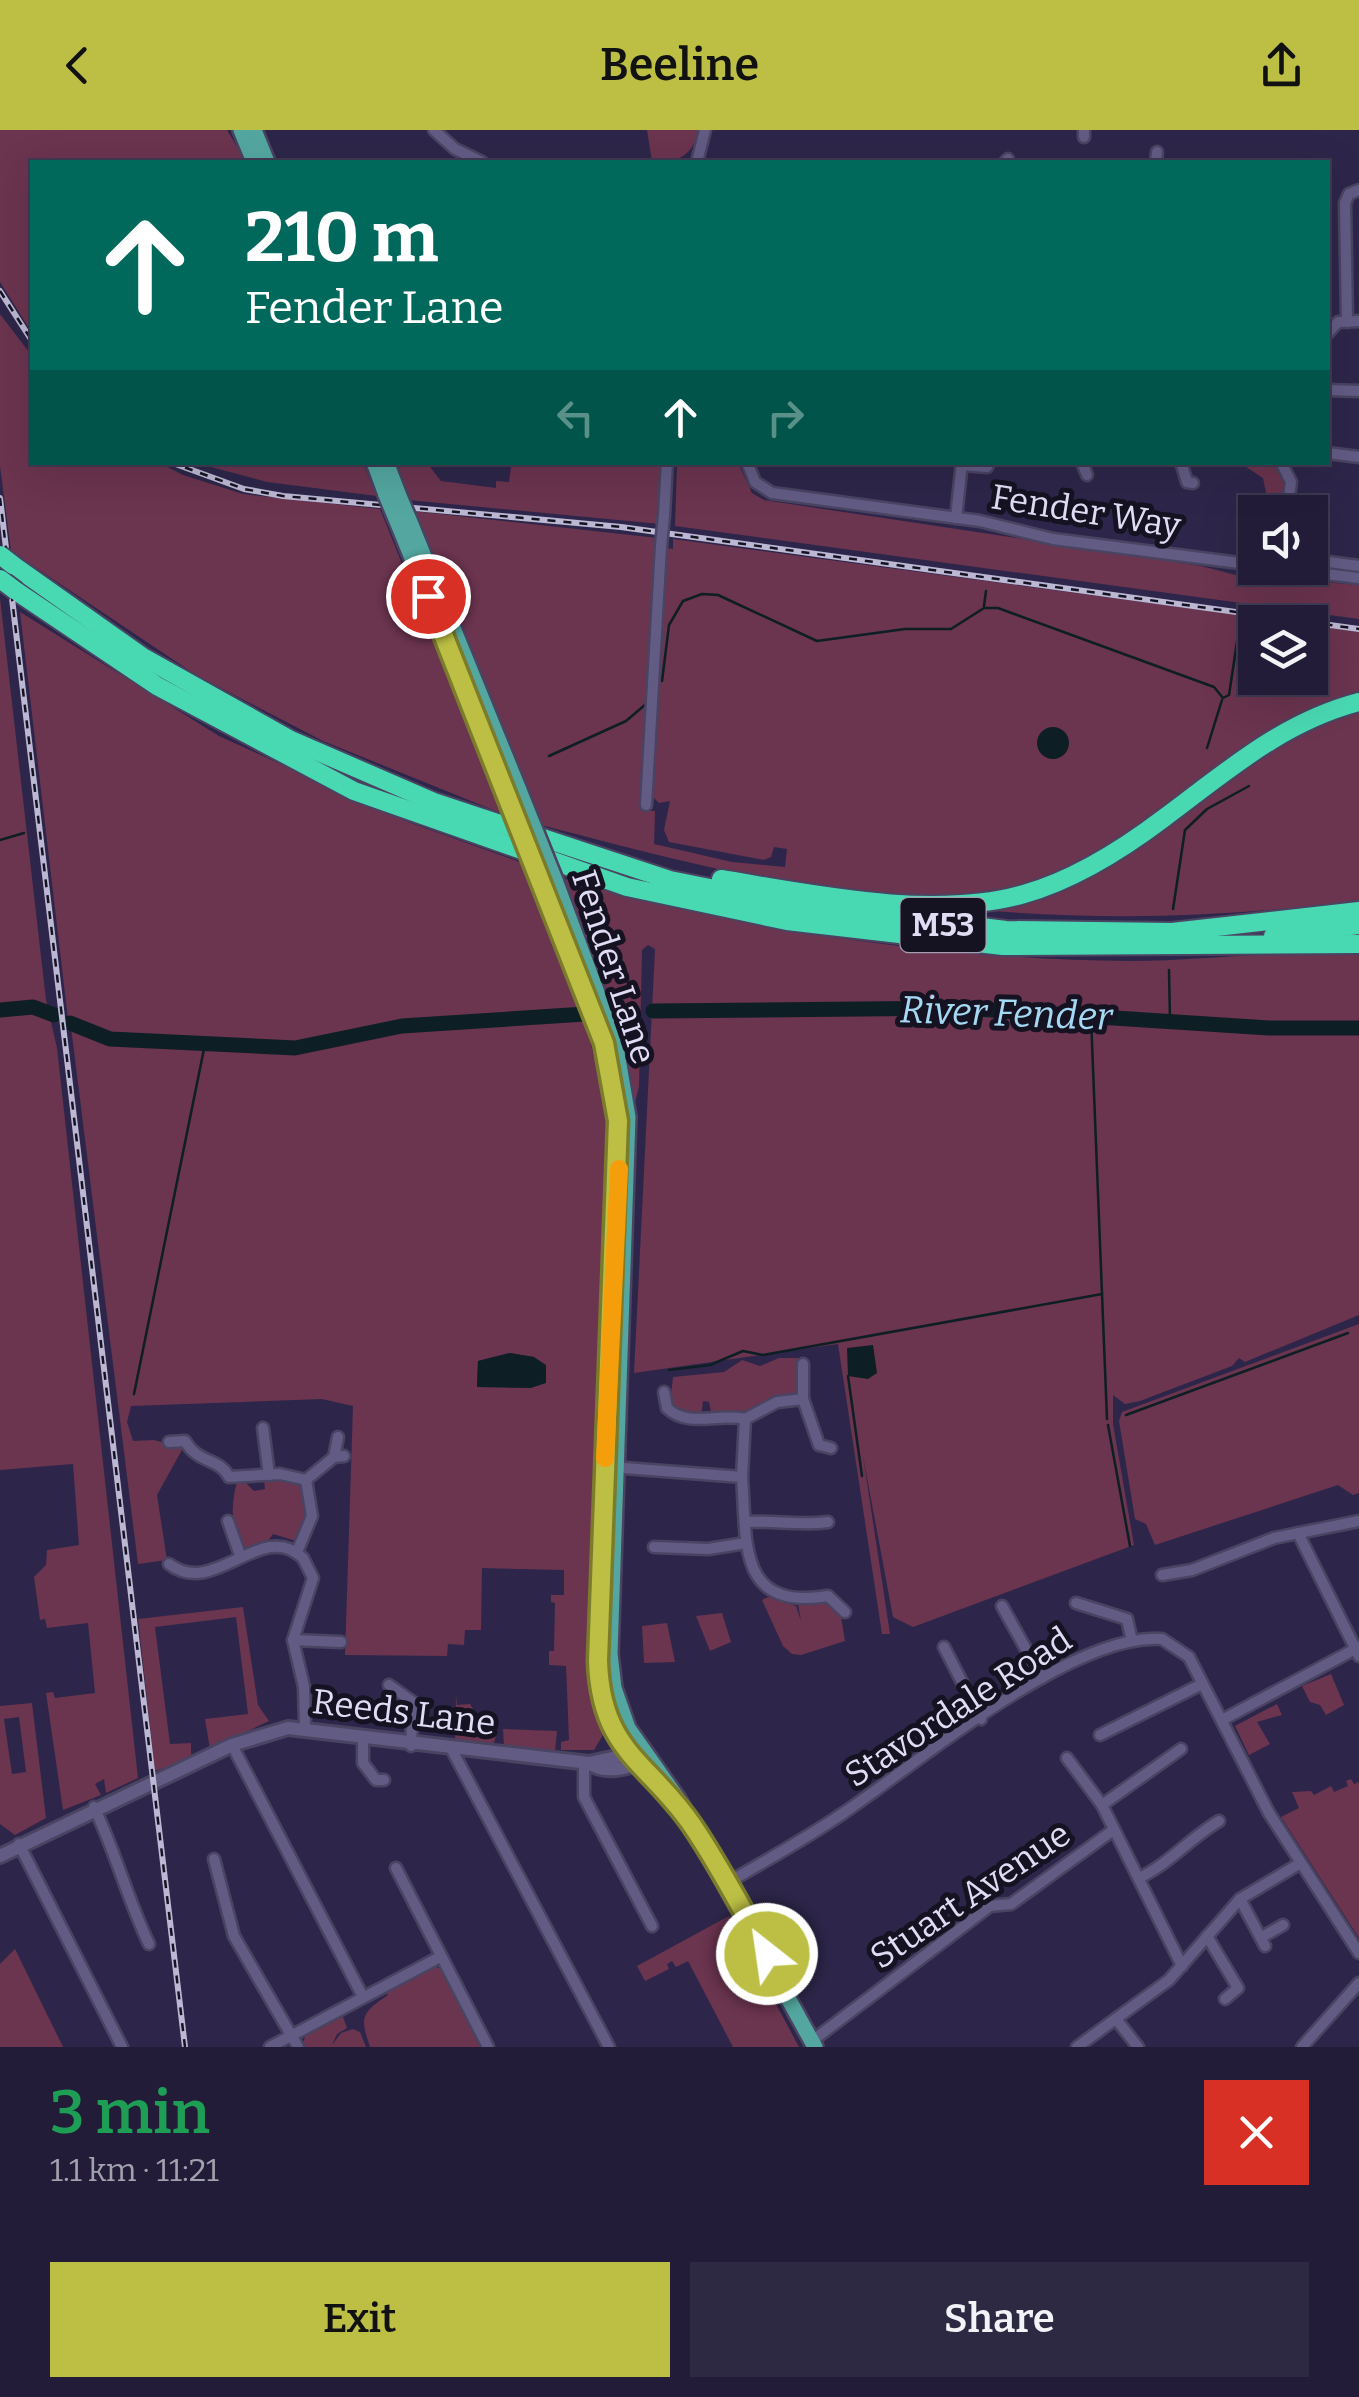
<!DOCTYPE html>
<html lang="en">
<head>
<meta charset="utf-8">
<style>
  body { margin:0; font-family:Bitter,serif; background:#2e2943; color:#f1f3f6; height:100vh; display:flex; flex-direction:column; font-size:38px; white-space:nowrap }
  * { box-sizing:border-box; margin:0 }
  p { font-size:32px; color:#a2a1ae }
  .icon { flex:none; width:55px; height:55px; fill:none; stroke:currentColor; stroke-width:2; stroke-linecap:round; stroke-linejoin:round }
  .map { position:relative; height:1917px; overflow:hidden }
  .side { display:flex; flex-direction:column; background:#221c38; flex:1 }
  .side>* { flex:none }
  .guide { position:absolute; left:30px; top:30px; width:1300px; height:305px; border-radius:0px; box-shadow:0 10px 40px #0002,0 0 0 2px #3f3a53; background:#00695c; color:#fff; overflow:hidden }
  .buttons { position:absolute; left:1238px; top:365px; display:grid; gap:20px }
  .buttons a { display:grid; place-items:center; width:90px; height:90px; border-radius:0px; background:#221c38; box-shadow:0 10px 40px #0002,0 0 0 2px #3f3a53; font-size:50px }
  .pin { position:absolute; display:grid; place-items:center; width:85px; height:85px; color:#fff; margin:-42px; border:5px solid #fff; border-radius:50%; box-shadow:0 2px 10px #0007 }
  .me { position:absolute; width:110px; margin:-55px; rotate:330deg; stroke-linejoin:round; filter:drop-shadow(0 0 8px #0008) }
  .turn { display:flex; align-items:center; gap:35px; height:210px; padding:0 50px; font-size:45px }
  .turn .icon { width:130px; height:130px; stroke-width:2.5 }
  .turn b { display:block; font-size:70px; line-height:85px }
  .lanes { display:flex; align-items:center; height:95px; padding:0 50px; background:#0003; justify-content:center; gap:50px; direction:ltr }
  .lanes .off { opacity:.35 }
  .round { display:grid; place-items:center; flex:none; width:105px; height:105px; border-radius:0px; background:#2e2943 }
  .headline { display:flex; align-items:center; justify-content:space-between; height:170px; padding:0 50px }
  h1 { font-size:60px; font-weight:600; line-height:75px; color:#1e9e55 }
  .button { display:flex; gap:20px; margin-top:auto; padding:20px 50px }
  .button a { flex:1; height:115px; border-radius:0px; background:#bcbf44; color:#111; font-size:40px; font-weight:600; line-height:115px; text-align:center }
  .button a+a { background:#2e2943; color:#f1f3f6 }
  header { display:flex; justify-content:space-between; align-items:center; height:130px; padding:0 50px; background:#bcbf44; color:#111; font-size:45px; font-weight:600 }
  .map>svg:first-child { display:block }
  .green { fill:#6b344f; fill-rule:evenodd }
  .water { fill:#0e1e25 }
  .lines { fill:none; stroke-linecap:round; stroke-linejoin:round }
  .stream { stroke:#0e1e25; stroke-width:2.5 }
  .river { stroke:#0e1e25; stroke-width:15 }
  .minor-casing { stroke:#4a4362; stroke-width:15 }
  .tertiary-casing { stroke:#4a4362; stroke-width:18 }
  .primary-casing { stroke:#4a4362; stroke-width:20 }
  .motorway-casing { stroke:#4a4362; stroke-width:22 }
  .minor { stroke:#625c85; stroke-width:10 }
  .tertiary { stroke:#625c85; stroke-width:12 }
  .primary { stroke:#53a7a0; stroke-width:15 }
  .motorway { stroke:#49d9b2; stroke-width:18 }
  .rail-casing { stroke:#bcb8d3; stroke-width:6 }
  .rail { stroke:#151222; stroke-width:2.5; stroke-dasharray:8; stroke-linecap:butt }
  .minor-bridge-casing { stroke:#4a4362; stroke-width:15; stroke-linecap:butt }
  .primary-bridge-casing { stroke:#4a4362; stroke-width:20; stroke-linecap:butt }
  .motorway-bridge-casing { stroke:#4a4362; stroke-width:22; stroke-linecap:butt }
  .minor-bridge { stroke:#625c85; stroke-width:10 }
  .primary-bridge { stroke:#53a7a0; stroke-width:15 }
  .motorway-bridge { stroke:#49d9b2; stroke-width:18 }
  .route-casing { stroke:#7a7c2c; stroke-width:25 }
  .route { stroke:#bcbf44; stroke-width:18 }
  .slow { stroke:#f59e0b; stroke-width:18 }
  .labels { text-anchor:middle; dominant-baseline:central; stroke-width:10; stroke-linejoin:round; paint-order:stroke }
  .shield { fill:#151222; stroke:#a29fb5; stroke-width:2.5 }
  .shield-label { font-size:32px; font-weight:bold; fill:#dfdcf4 }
  .street-label { font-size:35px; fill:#dfdcf4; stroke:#151222 }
  .water-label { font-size:38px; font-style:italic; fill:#a5d8f2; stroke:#151222 }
</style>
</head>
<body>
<header><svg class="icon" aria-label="back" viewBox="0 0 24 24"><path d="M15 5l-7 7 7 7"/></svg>Beeline<svg class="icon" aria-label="share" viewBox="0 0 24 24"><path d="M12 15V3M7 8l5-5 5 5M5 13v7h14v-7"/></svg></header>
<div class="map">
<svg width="1359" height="1917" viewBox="0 0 1359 1917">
  <rect width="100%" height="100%" fill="#2d264a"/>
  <g class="green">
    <path d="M0 0H227L246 32H32V203L0 152Z"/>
    <path d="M647 0H698C693 27 677 32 652 32Z"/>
    <path d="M0 184 32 226V332L160 333 183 345 243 364 380 379 503 684 323 611 196 545 11 421 0 336Z"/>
    <path d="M196 333H363L377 366 267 352Z"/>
    <path d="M392 333H427L441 351 496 358V351L509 352 511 337 497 333H664L660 394 408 370Z"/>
    <path d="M677 333H738L752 363 764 370 1201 436 1236 445 1359 455V489L675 396Z"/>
    <path d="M1240 333C1284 332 1287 339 1281 382H1270L1263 348Z"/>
    <path d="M413 381 658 408 642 681H655L654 714 732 732 785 737 787 719 774 717 771 727 764 730 669 712 664 700 670 671 659 673 652 666 667 418 673 419V409L1291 492H1255V548H1310V495L1359 502V562C1266 587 1202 658 1121 707 1089 727 1056 746 1019 755 878 789 679 730 541 695Z"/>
    <path d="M0 468 46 870 57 918 138 1648 106 1663 104 1649 95 1654 101 1665 63 1680 46 1563 53 1562 55 1568 95 1563 88 1493 47 1498 45 1489 40 1490 34 1447 46 1435 47 1420 79 1415 73 1334 0 1340Z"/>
    <path d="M20 482 219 606 408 692 528 735 585 882 442 887 294 913 110 907 68 889Z"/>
    <path d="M1359 579V770C1229 788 1099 791 968 779L1024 768 1315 592Z"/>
    <path d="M562 748C749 801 937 829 1131 831 1207 831 1283 819 1359 823V898L1266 897 1006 878 655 879 654 883 907 880 1267 899 1359 900V1185L1245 1232 1239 1228 1232 1236 1140 1271 1125 1274 1113 1265V1294L1134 1415 913 1497 893 1487 863 1326 890 1504H882L838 1214 634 1243 655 819 648 815 642 820 639 957 633 980 613 891 618 889Z"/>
    <path d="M585 889 605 974 609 1022 594 1567 606 1600 594 1620H561V1612L569 1610 566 1536 549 1535V1521H554L555 1473 551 1472V1465H564V1440L482 1438 481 1500H465L464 1515 448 1514 447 1526 345 1525 353 1276 322 1269 131 1276 127 1292 133 1311 154 1310 183 1318 157 1365 167 1430 138 1434 71 897 117 914 274 920 419 897ZM509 1223 534 1227 531 1258 477 1257 478 1231Z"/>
    <path d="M1359 1194V1363L1353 1365 1338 1355 1155 1415 1146 1394 1135 1389 1119 1291 1122 1282Z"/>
    <path d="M779 1228H798L797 1264 751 1284 711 1282 709 1272 703 1271 702 1281 688 1288 670 1274 673 1247 724 1242 742 1230 760 1236Z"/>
    <path d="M294 1347 304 1355C307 1376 309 1393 296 1411L273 1404 268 1411 272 1415 247 1419C229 1403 231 1373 237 1352L243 1350 254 1361 265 1359 264 1349Z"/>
    <path d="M768 1467 796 1476 801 1491 798 1474 826 1472 841 1487 845 1511 801 1525 792 1524 783 1516 762 1470Z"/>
    <path d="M243 1477 258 1575 269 1591 210 1619 205 1589 248 1584 236 1487 155 1497 170 1614 191 1613V1628L155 1641 138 1489Z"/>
    <path d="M722 1483 731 1512 710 1521 696 1486Z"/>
    <path d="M667 1493 675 1532 644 1533 642 1496Z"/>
    <path d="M1331 1544 1344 1575 1326 1585 1320 1575 1310 1572 1302 1556Z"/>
    <path d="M456 1565 457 1575 470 1574 490 1607 497 1603 493 1615 455 1613Z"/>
    <path d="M32 1573 46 1688 15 1705 0 1694V1576ZM19 1587 26 1642 12 1644 4 1589Z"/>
    <path d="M1277 1574 1282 1585 1257 1592 1270 1614 1249 1625 1235 1596Z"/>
    <path d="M503 1599 557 1601 555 1621 504 1617Z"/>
    <path d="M1351 1649 1354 1654 1359 1652V1808L1281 1687 1299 1678 1292 1662 1311 1661 1314 1665 1331 1656 1334 1662 1348 1656 1346 1651Z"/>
    <path d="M729 1786 799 1917H733L688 1831 676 1837 672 1831 667 1834 669 1839 645 1851 637 1836Z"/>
    <path d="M15 1819 63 1917H0V1834Z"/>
    <path d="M434 1836 445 1841 483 1917H370C361 1889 359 1884 388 1865L384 1861Z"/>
    <path d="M342 1884 347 1898 337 1904 332 1915 341 1903 353 1899 360 1902 366 1917H302L306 1903Z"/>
  </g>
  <g class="water">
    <circle cx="1053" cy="613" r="16"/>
    <path d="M873 1215 877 1243 868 1249 848 1246 847 1218Z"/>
    <path d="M510 1223 534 1227 546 1235V1253L531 1258 477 1257 478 1231Z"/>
  </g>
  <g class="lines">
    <g class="stream">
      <path d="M984 476 986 461"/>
      <path d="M662 551 669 495 683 471 702 464 718 465 817 511 905 499H951L984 478H998L1214 557 1223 568 1229 565 1240 492"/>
      <path d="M1207 618 1222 570"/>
      <path d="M549 626 626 591 646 574"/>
      <path d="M0 710 24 703"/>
      <path d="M1173 779 1185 700 1207 679 1249 656"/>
      <path d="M1169 840 1170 891"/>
      <path d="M1091 888 1107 1289"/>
      <path d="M669 1240 710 1235 743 1221 763 1225 1102 1164"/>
      <path d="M848 1246 862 1346"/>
      <path d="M134 1264 205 914"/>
      <path d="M1126 1285 1348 1203"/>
      <path d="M1108 1295 1130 1416"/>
    </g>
    <g class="river">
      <path d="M0 880 33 877 54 885"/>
      <path d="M653 881 960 878 1269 898H1359"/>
      <path d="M615 883H627"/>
      <path d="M70 893 110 909 295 918 402 896 585 884"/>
    </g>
    <defs>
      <g id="minor">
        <path d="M434 0 455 19 482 32"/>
        <path d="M1084 0V7"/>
        <path d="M697 32 705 0"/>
        <path d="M1005 32 1008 29"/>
        <path d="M1156 32 1157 22"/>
        <path d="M1347 192 1345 73 1349 64 1359 60"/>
        <path d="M1328 203 1338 192 1359 191"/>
        <path d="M1328 260 1359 261"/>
        <path d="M1328 323 1359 327"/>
        <path d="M747 332 755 352 772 363 980 391 1053 409 1255 435"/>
        <path d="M1082 332 1087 345"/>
        <path d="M1181 332 1187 352 1193 353"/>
        <path d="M1281 332 1291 352 1287 382"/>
        <path d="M962 335 987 337 989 332"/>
        <path d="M664 385 667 332"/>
        <path d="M956 388 962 332"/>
        <path d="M1321 431 1359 436"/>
        <path d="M1277 438 1359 448"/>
        <path d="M646 675 661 416"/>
        <path d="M664 1262 667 1278C688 1298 717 1283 745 1289"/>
        <path d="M803 1269V1234"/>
        <path d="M263 1298 269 1345"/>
        <path d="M338 1307 334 1327 344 1326"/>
        <path d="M169 1312 185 1311C198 1334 220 1328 229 1347L280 1344 306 1350 312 1386 297 1422"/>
        <path d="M611 1337 742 1347 745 1289 777 1272 803 1269 819 1315 831 1318"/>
        <path d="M742 1347C747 1413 737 1481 828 1466L845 1482"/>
        <path d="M306 1350 334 1327"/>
        <path d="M228 1391 240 1425"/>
        <path d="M745 1392C774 1390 799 1396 828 1392"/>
        <path d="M1298 1403 1359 1526"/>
        <path d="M654 1417 708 1419 746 1413"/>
        <path d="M169 1434C215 1469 261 1388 303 1428L313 1448 293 1510 304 1557 305 1597"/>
        <path d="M1162 1445 1192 1440 1274 1408 1359 1391"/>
        <path d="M1076 1473 1127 1489 1132 1511"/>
        <path d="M1002 1476 1042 1548"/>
        <path d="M293 1510 341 1512"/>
        <path d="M944 1517 981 1589"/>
        <path d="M389 1555 413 1572 411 1616"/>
        <path d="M1222 1590 1359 1517"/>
        <path d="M1100 1605 1202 1554"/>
        <path d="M363 1609V1633L376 1650H384"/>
        <path d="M232 1615 363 1867"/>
        <path d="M452 1620 609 1917"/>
        <path d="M1067 1628 1102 1675 1182 1836"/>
        <path d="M584 1633V1667L652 1796"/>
        <path d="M1102 1675 1181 1619"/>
        <path d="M94 1677C116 1723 127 1768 149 1814"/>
        <path d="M19 1714 122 1917"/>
        <path d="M214 1729 234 1806 298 1917"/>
        <path d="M396 1738 488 1917"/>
        <path d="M1139 1748C1169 1734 1190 1708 1219 1691"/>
        <path d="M727 1753C767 1730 807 1708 845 1682 919 1632 1073 1502 1162 1509L1189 1527 1269 1683 1359 1823"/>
        <path d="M1240 1769 1265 1816"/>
        <path d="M1207 1806 1238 1858 1225 1869"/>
        <path d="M1262 1807 1283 1795"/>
        <path d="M1116 1889 1138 1917"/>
        <path d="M812 1911 990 1776 1011 1774 1112 1701"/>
        <path d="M270 1917 440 1827"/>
        <path d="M1077 1917 1169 1850 1240 1769 1299 1734"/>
        <path d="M1302 1917 1359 1853"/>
      </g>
      <g id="tertiary">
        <path d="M589 1633 635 1623"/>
        <path d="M0 1726 232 1615 288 1598 589 1633C603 1643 630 1641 641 1628"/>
      </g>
      <g id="primary">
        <path d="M241 0 254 32"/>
        <path d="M254 0 267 32"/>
        <path d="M374 332 386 365"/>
        <path d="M386 332 399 366"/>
        <path d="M399 396 507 664"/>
        <path d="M412 397 519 660"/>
        <path d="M555 750 615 911 628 987 610 1524 614 1558 628 1598 678 1669 815 1917"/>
        <path d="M544 754 603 913 618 991 601 1559 616 1606 675 1677"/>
      </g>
      <g id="motorway">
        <path d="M13 435 143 527 291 610 434 672 670 750 789 774 1006 800 1172 802 1359 781"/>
        <path d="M16 461 157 556 354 661 627 757 787 791 1003 816 1359 814"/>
        <path d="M721 749C812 764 934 790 1024 764 1074 750 1123 719 1164 688 1226 642 1282 592 1359 572"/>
        <path d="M1273 806 1359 795"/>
      </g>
    </defs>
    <use href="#minor" class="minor-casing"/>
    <use href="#tertiary" class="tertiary-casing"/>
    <use href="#primary" class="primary-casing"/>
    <use href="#motorway" class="motorway-casing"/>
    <use href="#minor" class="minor"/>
    <use href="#tertiary" class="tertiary"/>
    <use href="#primary" class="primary"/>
    <use href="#motorway" class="motorway"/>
    <defs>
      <g id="rail">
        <path d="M0 161 32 211"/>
        <path d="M170 332 244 359 283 366 621 397 1359 499"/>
        <path d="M0 368 185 1917"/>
      </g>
    </defs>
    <use href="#rail" class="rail-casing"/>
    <use href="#rail" class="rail"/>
    <defs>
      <path id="minor-bridge" d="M661 416 664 385"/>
      <g id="primary-bridge">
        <path d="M386 365 399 396"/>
        <path d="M399 366 412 397"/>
        <path d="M519 660 555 750"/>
        <path d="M507 664 544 754"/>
      </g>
      <g id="motorway-bridge">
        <path d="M0 425 13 435"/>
        <path d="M0 449 16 461"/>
      </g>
    </defs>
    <use href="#minor-bridge" class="minor-bridge-casing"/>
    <use href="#primary-bridge" class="primary-bridge-casing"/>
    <use href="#motorway-bridge" class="motorway-bridge-casing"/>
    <use href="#minor-bridge" class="minor-bridge"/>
    <use href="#primary-bridge" class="primary-bridge"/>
    <use href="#motorway-bridge" class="motorway-bridge"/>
  </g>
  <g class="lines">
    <defs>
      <path id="route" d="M428 466 604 913 618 991 598 1531C601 1622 649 1632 692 1695 720 1736 743 1781 767 1824"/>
    </defs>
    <use href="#route" class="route-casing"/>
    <use href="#route" class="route"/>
    <path class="slow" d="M605 1328 619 1039"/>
  </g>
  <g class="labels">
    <rect class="shield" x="900.5" y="768" width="85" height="54" rx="8"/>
    <g class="shield-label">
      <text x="943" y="795">M53</text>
    </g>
    <g class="street-label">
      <text transform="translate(1086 381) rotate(9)">Fender Way</text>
      <text transform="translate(614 837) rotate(72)">Fender Lane</text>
      <text transform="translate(958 1577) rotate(-33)">Stavordale Road</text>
      <text transform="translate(404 1582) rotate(7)">Reeds Lane</text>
      <text transform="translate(970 1765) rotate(-34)">Stuart Avenue</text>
    </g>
    <g class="water-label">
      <text transform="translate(1006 883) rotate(2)">River Fender</text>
    </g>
  </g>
</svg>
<div class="buttons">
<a><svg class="icon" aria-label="sound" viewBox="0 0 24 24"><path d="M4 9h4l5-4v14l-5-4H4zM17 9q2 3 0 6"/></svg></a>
<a><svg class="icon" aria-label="layers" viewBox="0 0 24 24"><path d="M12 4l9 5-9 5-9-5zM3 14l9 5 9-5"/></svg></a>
</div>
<div class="pin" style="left:428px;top:466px;background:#d93025"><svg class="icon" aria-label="arrive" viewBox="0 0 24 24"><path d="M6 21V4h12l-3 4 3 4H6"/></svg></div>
<svg class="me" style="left:767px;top:1824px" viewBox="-20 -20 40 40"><circle r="17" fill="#bcbf44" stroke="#fff" stroke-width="3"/><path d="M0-11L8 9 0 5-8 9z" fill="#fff"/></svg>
<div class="guide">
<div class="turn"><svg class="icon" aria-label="ahead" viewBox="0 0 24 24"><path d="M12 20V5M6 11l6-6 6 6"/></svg><div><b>210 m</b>Fender Lane</div></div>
<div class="lanes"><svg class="icon off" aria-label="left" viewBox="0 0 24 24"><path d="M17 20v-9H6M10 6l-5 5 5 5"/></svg><svg class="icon" aria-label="ahead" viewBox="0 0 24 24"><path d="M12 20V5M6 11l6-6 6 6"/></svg><svg class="icon off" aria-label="right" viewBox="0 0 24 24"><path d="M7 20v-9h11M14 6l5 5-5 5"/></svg></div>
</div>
</div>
<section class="side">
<div class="headline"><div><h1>3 min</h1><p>1.1 km · 11:21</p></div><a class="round" style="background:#d93025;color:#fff"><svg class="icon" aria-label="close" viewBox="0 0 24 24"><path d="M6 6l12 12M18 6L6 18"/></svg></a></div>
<div class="button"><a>Exit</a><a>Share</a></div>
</section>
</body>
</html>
